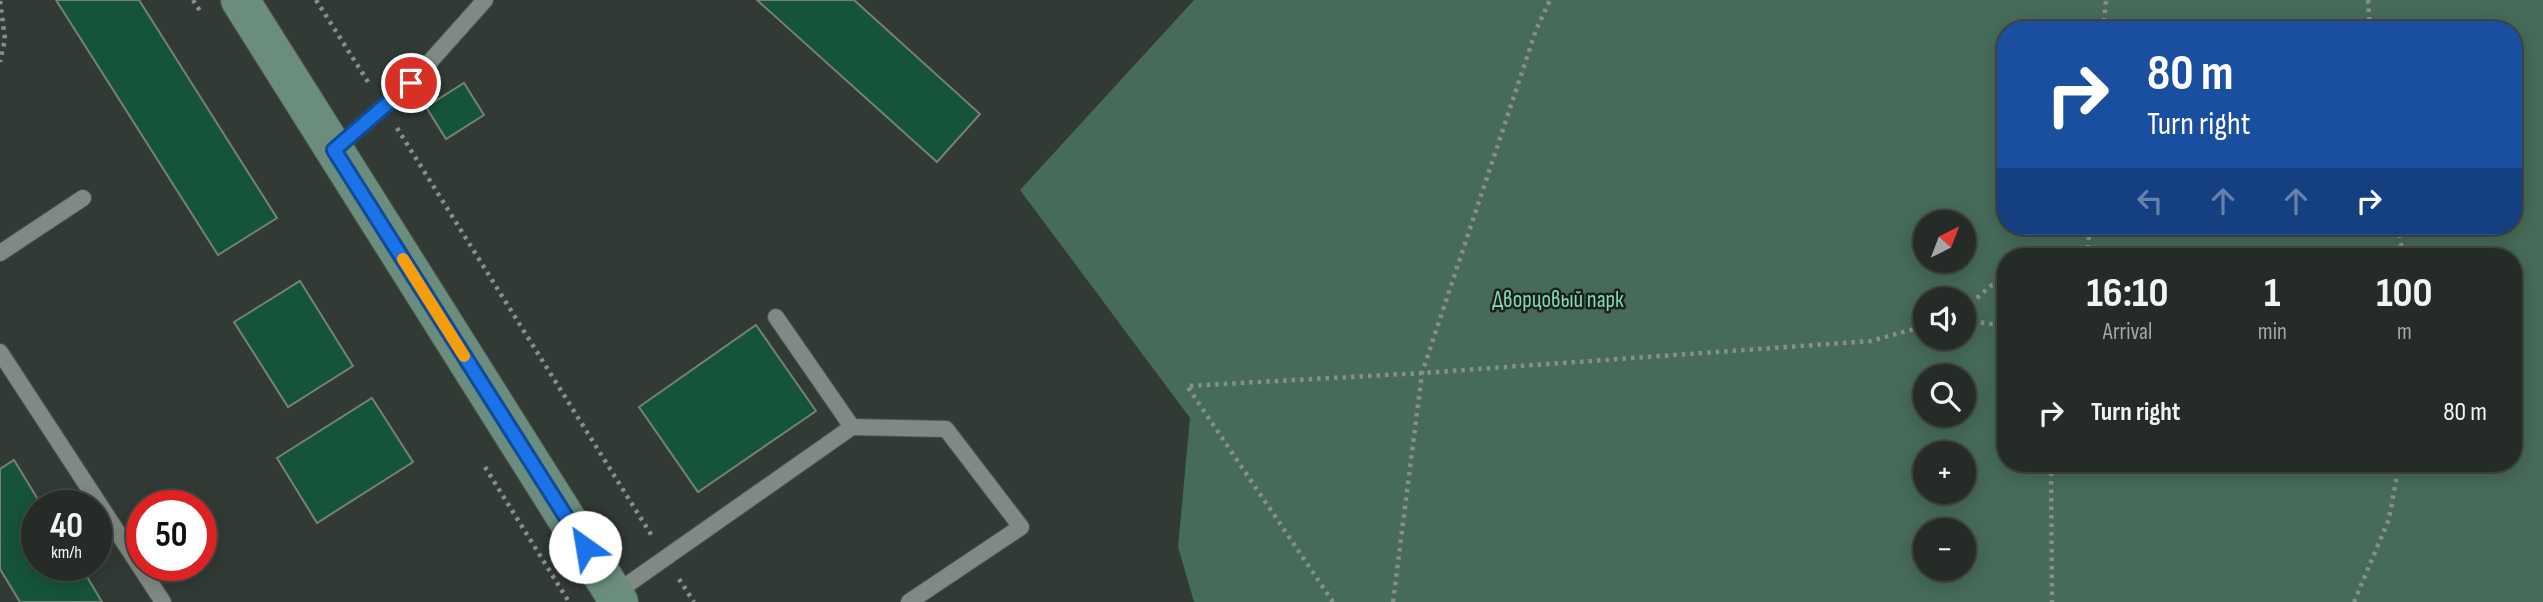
<!DOCTYPE html>
<html lang="en">
<head>
<meta charset="utf-8">
<style>
  body { margin:0; font-family:"Sofia Sans Condensed",sans-serif; background:#2d3430; color:#f1f3f6; height:100vh; display:flex; flex-direction:column; font-size:26px; white-space:nowrap }
  * { box-sizing:border-box; margin:0 }
  p { font-size:23px; color:#a3a7a8 }
  .icon { flex:none; width:38px; height:38px; fill:none; stroke:currentColor; stroke-width:2; stroke-linecap:round; stroke-linejoin:round }
  .map { position:relative; flex:1; overflow:hidden }
  .details { position:absolute; left:1997px; top:248px; width:525px; height:224px; display:flex; flex-direction:column; background:#252c28; border-radius:28px; box-shadow:0 4px 18px #0003,0 0 0 2px #424845 }
  .details>* { flex:none }
  .top-card { position:absolute; left:1997px; top:21px; width:525px; height:214px; border-radius:28px; box-shadow:0 4px 18px #0003,0 0 0 2px #424845; background:#1a4fa0; color:#fff; overflow:hidden }
  .needle { width:46px; rotate:42deg }
  .tools { position:absolute; left:1913px; top:210px; display:grid; gap:14px }
  .tools a { display:grid; place-items:center; width:63px; height:63px; border-radius:50%; background:#252c28; box-shadow:0 4px 18px #0003,0 0 0 2px #424845; font-size:35px }
  .speed { position:absolute; left:21px; top:490px; display:flex; gap:14px; font-size:35px; font-weight:700; text-align:center }
  .speed>* { display:grid; place-content:center; width:91px; height:91px; border-radius:50%; background:#252c28; box-shadow:0 4px 18px #0003,0 0 0 2px #424845; line-height:1 }
  .speed small { font-size:18px; font-weight:400 }
  .speed .limit { border:10px solid #d22; background:#fff; color:#111 }
  .pin { position:absolute; display:grid; place-items:center; width:60px; height:60px; color:#fff; margin:-30px; border:4px solid #fff; border-radius:50%; box-shadow:0 2px 7px #0007 }
  .me { position:absolute; width:77px; margin:-38px; rotate:328deg; stroke-linejoin:round; filter:drop-shadow(0 0 5px #0008) }
  .turn { display:flex; align-items:center; gap:24px; height:147px; padding:0 35px; font-size:32px }
  .turn .icon { width:91px; height:91px; stroke-width:2.5 }
  .turn b { display:block; font-size:49px; line-height:60px }
  .lanes { display:flex; align-items:center; height:66px; padding:0 35px; background:#0003; justify-content:center; gap:35px; direction:ltr }
  .lanes .off { opacity:.35 }
  .eta { display:flex; justify-content:space-evenly; align-items:center; height:119px; text-align:center }
  .eta b { font-size:42px; font-weight:700; line-height:49px }
  ul { padding:0; list-style:none }
  li { display:flex; align-items:center; gap:21px; height:91px; padding:0 35px }
  li div { flex:1 }
  li b { display:block; font-size:26px }
  li em { font-style:normal }
  .map>svg:first-child { display:block }
  .green { fill:#466b58; fill-rule:evenodd }
  .building { fill:#16543a; stroke:#75807a; stroke-width:2 }
  .lines { fill:none; stroke-linecap:round; stroke-linejoin:round }
  .lane-casing { stroke:#4e5551; stroke-width:18 }
  .secondary-casing { stroke:#4e5551; stroke-width:40 }
  .path { stroke:#878f8a; stroke-width:4.5; stroke-dasharray:3.5 5; stroke-linecap:butt }
  .lane { stroke:#808a84; stroke-width:16 }
  .secondary { stroke:#6a8d7d; stroke-width:38 }
  .route-casing { stroke:#114b97; stroke-width:18 }
  .route { stroke:#1a73e8; stroke-width:12 }
  .slow { stroke:#f59e0b; stroke-width:12 }
  .labels { text-anchor:middle; dominant-baseline:central; stroke-width:5; stroke-linejoin:round; paint-order:stroke }
  .park-label { font-size:23px; fill:#82dcaf; stroke:#1c201e }
</style>
</head>
<body>
<div class="map">
<svg width="2543" height="602" viewBox="0 0 2543 602">
  <rect width="100%" height="100%" fill="#313a35"/>
  <path class="green" d="M1194 0H2543V602H1194L1178 547 1190 418 1020 190ZM2006 30H2513V226H2006ZM1925 222H1964V261H1925ZM2006 257H2513V464H2006ZM1925 299H1964V338H1925ZM1925 376H1964V415H1925ZM1964 453V492H1925V453ZM1925 530H1964V569H1925Z"/>
  <g class="building">
    <path d="M56 0H139L277 218 218 255Z"/>
    <path d="M757 0H854L980 114 937 162Z"/>
    <path d="M464 83 484 115 446 139 426 107Z"/>
    <path d="M300 281 353 366 288 407 234 322Z"/>
    <path d="M756 325 816 411 698 492 639 407Z"/>
    <path d="M372 398 413 462 317 523 277 458Z"/>
    <path d="M14 460 42 506H37V565H80L102 602H20L0 569V469Z"/>
  </g>
  <g class="lines">
    <defs>
      <g id="lane">
        <path d="M334 150 411 83 485 0"/>
        <path d="M0 253 83 198"/>
        <path d="M0 352 163 602"/>
        <path d="M852 427 946 429 1021 527 909 602"/>
        <path d="M614 594 852 427 776 317"/>
      </g>
      <path id="secondary" d="M240 0 619 602"/>
    </defs>
    <use href="#lane" class="lane-casing"/>
    <use href="#secondary" class="secondary-casing"/>
    <g class="path">
      <path d="M193 0 202 14"/>
      <path d="M316 0 370 85"/>
      <path d="M2368 0 2370 30"/>
      <path d="M0 1 5 39 0 62"/>
      <path d="M2103 30 2106 0"/>
      <path d="M397 128 652 536"/>
      <path d="M2398 226 2403 257"/>
      <path d="M2087 257 2090 226"/>
      <path d="M1964 309 1992 285 2006 282"/>
      <path d="M1964 320 2006 326"/>
      <path d="M2051 464 2052 602"/>
      <path d="M485 467 569 602"/>
      <path d="M679 579 694 602"/>
      <path d="M1333 602 1187 386 1422 373 1871 341 1925 326"/>
      <path d="M1393 602 1422 373 1536 30 1550 0"/>
      <path d="M2354 602 2389 519 2399 464"/>
    </g>
    <use href="#lane" class="lane"/>
    <use href="#secondary" class="secondary"/>
  </g>
  <g class="lines">
    <defs>
      <path id="route" d="M411 83 334 150 585 547"/>
    </defs>
    <use href="#route" class="route-casing"/>
    <use href="#route" class="route"/>
    <path class="slow" d="M403 259 464 356"/>
  </g>
  <g class="labels">
    <g class="park-label">
      <text x="1558" y="300">Дворцовый парк</text>
    </g>
  </g>
</svg>
<div class="tools">
<a><svg class="needle" viewBox="-14 -14 28 28"><path d="M0-13l5 13h-10z" fill="#e53935"/><path d="M0 13l5-13h-10z" fill="#a3a7a8"/></svg></a>
<a><svg class="icon" aria-label="sound" viewBox="0 0 24 24"><path d="M4 9h4l5-4v14l-5-4H4zM17 9q2 3 0 6"/></svg></a>
<a><svg class="icon" aria-label="search" viewBox="0 0 24 24"><circle cx="10" cy="10" r="6"/><path d="M15 15l6 6"/></svg></a>
<a>+</a>
<a>−</a>
</div>
<div class="speed"><div>40<small>km/h</small></div><div class="limit">50</div></div>
<div class="pin" style="left:411px;top:83px;background:#d93025"><svg class="icon" aria-label="arrive" viewBox="0 0 24 24"><path d="M6 21V4h12l-3 4 3 4H6"/></svg></div>
<svg class="me" style="left:585px;top:547px" viewBox="-20 -20 40 40"><circle r="19" fill="#fff"/><path d="M0-13L10 11 0 6-10 11z" fill="#1a73e8"/></svg>
<div class="top-card">
<div class="turn"><svg class="icon" aria-label="right" viewBox="0 0 24 24"><path d="M7 20v-9h11M14 6l5 5-5 5"/></svg><div><b>80 m</b>Turn right</div></div>
<div class="lanes"><svg class="icon off" aria-label="left" viewBox="0 0 24 24"><path d="M17 20v-9H6M10 6l-5 5 5 5"/></svg><svg class="icon off" aria-label="ahead" viewBox="0 0 24 24"><path d="M12 20V5M6 11l6-6 6 6"/></svg><svg class="icon off" aria-label="ahead" viewBox="0 0 24 24"><path d="M12 20V5M6 11l6-6 6 6"/></svg><svg class="icon" aria-label="right" viewBox="0 0 24 24"><path d="M7 20v-9h11M14 6l5 5-5 5"/></svg></div>
</div>
<section class="details">
<div class="eta">
<div><b>16:10</b><p>Arrival</p></div>
<div><b>1</b><p>min</p></div>
<div><b>100</b><p>m</p></div>
</div>
<ul>
<li><svg class="icon" aria-label="right" viewBox="0 0 24 24"><path d="M7 20v-9h11M14 6l5 5-5 5"/></svg><div><b>Turn right</b></div><em>80 m</em></li>
</ul>
</section>
</div>
</body>
</html>
